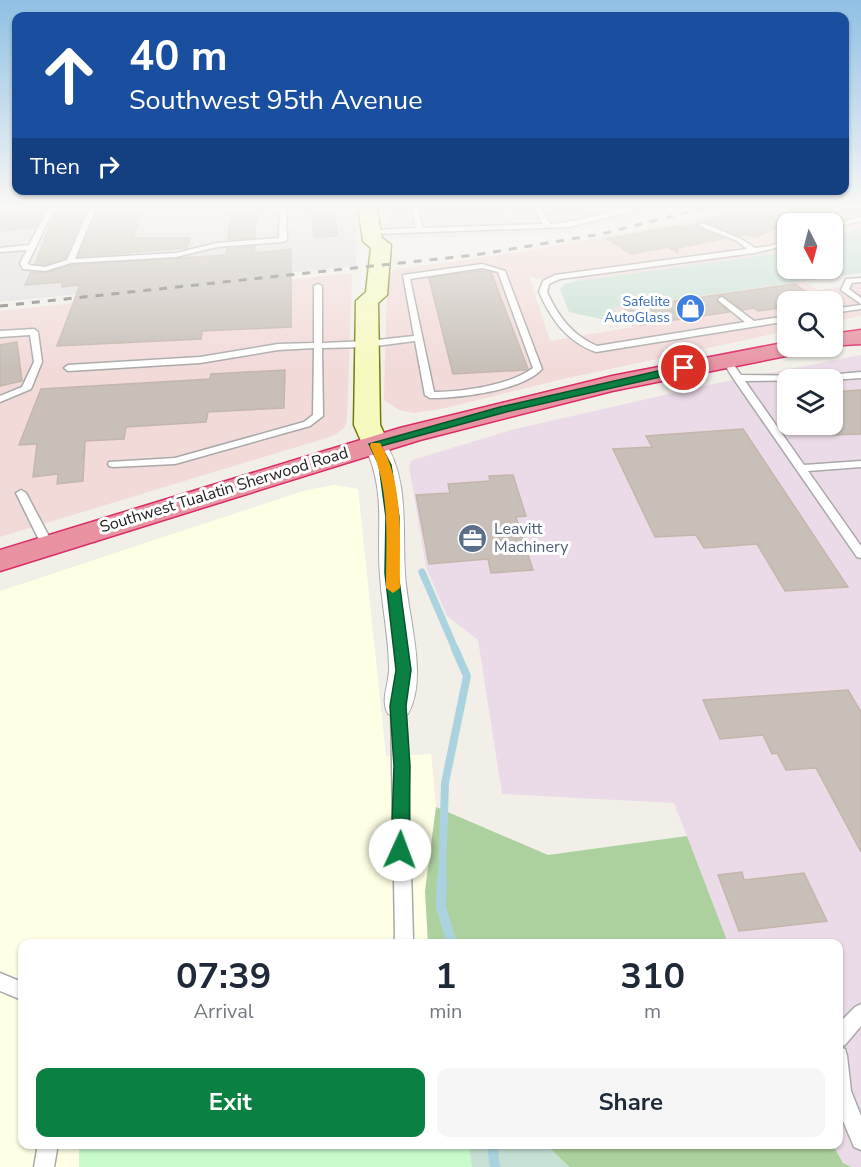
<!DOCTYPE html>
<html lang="en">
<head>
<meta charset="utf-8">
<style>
  body { margin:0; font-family:"Nunito Sans",sans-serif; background:#f6f6f7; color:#1f2937; height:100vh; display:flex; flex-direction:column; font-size:22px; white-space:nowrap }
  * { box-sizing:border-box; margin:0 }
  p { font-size:20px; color:#747a83 }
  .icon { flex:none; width:33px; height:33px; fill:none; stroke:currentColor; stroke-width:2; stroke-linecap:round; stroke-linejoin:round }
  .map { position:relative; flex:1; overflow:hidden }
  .side { position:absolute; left:18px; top:939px; width:825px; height:210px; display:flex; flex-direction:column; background:#fff; border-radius:12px; box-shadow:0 2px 4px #0004 }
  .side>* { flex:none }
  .top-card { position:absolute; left:12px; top:12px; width:837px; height:183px; border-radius:12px; box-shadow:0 2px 4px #0004; background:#1a4fa0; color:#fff; overflow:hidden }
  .needle { width:39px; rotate:174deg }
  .buttons { position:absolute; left:777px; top:213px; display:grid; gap:12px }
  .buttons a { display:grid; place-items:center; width:66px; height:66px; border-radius:12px; background:#fff; box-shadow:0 2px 4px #0004; font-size:30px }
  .pin { position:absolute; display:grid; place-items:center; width:51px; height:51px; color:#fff; margin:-26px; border:3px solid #fff; border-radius:50%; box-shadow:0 2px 6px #0007 }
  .me { position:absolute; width:66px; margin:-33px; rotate:2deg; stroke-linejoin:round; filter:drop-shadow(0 0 4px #0008) }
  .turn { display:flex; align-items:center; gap:21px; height:126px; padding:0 18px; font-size:27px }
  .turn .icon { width:78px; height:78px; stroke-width:2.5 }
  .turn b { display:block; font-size:42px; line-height:51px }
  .then { display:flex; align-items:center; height:57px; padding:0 18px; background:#0003; gap:12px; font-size:22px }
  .eta { display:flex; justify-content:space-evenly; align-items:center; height:102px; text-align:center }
  .eta b { font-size:36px; font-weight:700; line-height:42px }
  .primary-button { display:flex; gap:12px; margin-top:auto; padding:12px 18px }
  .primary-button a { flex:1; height:69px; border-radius:12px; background:#0b8043; color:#fff; font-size:24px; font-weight:700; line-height:69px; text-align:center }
  .primary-button a+a { background:#f6f6f7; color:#1f2937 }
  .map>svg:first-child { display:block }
  .residential { fill:#e0dfdf }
  .commercial { fill:#f2dad9 }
  .industrial { fill:#ebdbe8; fill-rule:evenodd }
  .education { fill:#ffffe5 }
  .forest { fill:#add19e }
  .wetland { fill:#c6e0d4 }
  .park { fill:#c8facc }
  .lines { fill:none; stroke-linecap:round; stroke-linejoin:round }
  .stream-far2 { stroke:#aad3df; stroke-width:7 }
  .stream-far1 { stroke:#aad3df; stroke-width:8 }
  .stream { stroke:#aad3df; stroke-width:10 }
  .building { fill:#c7bfb8; stroke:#c4b6ab; stroke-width:1.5 }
  .lane-casing { stroke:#a9a9a9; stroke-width:3 }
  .street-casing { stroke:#a9a9a9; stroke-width:2 }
  .secondary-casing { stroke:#707d05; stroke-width:3 }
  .highway-casing { stroke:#dc2a67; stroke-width:3 }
  .lane { fill:#fff; fill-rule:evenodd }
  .street { fill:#fff; fill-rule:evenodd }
  .secondary { fill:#f7fabf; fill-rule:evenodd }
  .highway { fill:#e892a2; fill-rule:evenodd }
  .rail { stroke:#707070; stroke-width:3; stroke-dasharray:8 8; stroke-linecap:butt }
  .route { fill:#0b8043; stroke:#07532c; stroke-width:1.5 }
  .slow { fill:#f59e0b }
  .labels { text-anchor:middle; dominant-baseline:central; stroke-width:6; stroke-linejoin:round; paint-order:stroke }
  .far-shop-label { font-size:14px; fill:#366cbe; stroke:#fff; text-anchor:end }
  .street-label { font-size:16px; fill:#222; stroke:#fff }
  .service-label { font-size:16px; fill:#4e5e75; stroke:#fff; text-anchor:start }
</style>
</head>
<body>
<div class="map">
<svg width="861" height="1167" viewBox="0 0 861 1167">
  <rect width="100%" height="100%" fill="#f2efe9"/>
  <path class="residential" d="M0 205H355L356 266 0 302Z"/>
  <g class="commercial">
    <path d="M737 205H861V228L833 237 832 224H788L787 252 577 281 572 277 556 283 529 276 550 341 633 327 612 308 804 281 818 290 861 284V316L833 322 832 302H788L787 331 563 379 441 409 413 413 399 410 384 400 387 276 393 270 520 252 630 232 698 218Z"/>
    <path d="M352 273 347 421 344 428 333 436 0 537V311Z"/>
  </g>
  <g class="industrial">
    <path d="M384 205H679L571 233 390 239Z"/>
    <path d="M861 355V1167H852L843 1163 833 1145 838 1144V944L728 943 674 803 502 794 478 640 447 616 426 567 409 466 412 460 515 429 713 384ZM788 380H832V424H788Z"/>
  </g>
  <path class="education" d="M335 485 358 489 386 756 431 754 436 807 425 891 428 943 22 944V1144L80 1145 79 1167H0V591L306 490Z"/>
  <g class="forest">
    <path d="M436 807 548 855 687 836 728 943H428L425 891Z"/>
    <path d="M546 1145H833L843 1163 852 1167H569Z"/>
  </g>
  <g class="wetland">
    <path d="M861 228V273L613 308 622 317 605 320 569 312 560 289 565 284 577 281 787 252 788 268H832L833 237Z"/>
    <path d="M80 1144H546L569 1167H79Z"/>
  </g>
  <path class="park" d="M469 1145 472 1167H79L80 1145Z"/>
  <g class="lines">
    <path class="stream-far2" d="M422 572 456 651"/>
    <path class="stream-far1" d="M442 880 445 783 467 676 455 649"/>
    <g class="stream">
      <path d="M442 878 441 907 452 944"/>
      <path d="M492 1144 495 1167"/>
    </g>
  </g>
  <g class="building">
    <path d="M17 205H47L36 227 0 231V218L7 206Z"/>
    <path d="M58 205H88L65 258 45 265 35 264Z"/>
    <path d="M99 205H144L133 238H190L187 248 78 257Z"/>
    <path d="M236 205H257L255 238 228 240 231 213 235 212Z"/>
    <path d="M311 205H334L337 236 314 237Z"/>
    <path d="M749 205H852V208L808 224H788L755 237 746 234 739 236 703 221 728 216V212Z"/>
    <path d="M700 222 697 225 699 228 725 238 678 248V253L668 247 631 254 607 239 678 226V229Z"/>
    <path d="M255 246 254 253 291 249V327L202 331 201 339 57 346 80 285 62 287V282L25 285 31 272 46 273 71 265 226 255 227 249Z"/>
    <path d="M477 271 491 272 528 369 525 370 453 374 429 278Z"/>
    <path d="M795 284 820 302H788V307L758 311 754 308 743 310 721 295 716 300 729 312 641 325 624 308Z"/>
    <path d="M17 342 22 381 0 386V345Z"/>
    <path d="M285 370 284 408 208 412 206 422 126 427 124 439 85 441 83 481 57 484 58 474 33 477 37 444 19 445 41 389 210 379 211 374Z"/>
    <path d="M861 390V434L832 435V392Z"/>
    <path d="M743 429 848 587 785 591 757 544 704 548 696 535 655 537 613 449 652 447 646 436Z"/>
    <path d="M513 475 526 516 516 517 533 570 491 573 488 559 429 564 416 495 450 493 448 484 490 481 489 476Z"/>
    <path d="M848 690 861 712V852L816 768 786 770 777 753 772 754 763 735 720 739 703 700Z"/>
    <path d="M742 872 744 880 804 873 827 921 739 931 718 875Z"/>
  </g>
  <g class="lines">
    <defs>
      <g id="lane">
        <path d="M50 205H56L28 263 29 265 45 267 67 260 91 205H97L75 259 176 253 217 243 279 238 280 205H286L287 240 283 242 217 247 176 257 71 263 45 271 23 269 20 263 27 250 0 252V248L29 245Z"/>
        <path d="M411 205H417L423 228 543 224 533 205H539L550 224C586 222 620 205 656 205L569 227 372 234 369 232 372 230 416 228Z"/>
        <path d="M861 217V221L832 228V224Z"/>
        <path d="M702 223 741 239 755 248 770 246 788 240V245L754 253 560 279 549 284 547 292C558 316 572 335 597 346L745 322 719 301 718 299 722 297 754 321 788 316V321L596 352C567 342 551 319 539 292L543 281 555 275 747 249 737 241 700 226 699 225Z"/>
        <path d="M482 264 505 271 542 369C522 391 459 398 430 398L425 395 415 341 368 347 322 348 323 416 310 426 175 464 113 467 109 466 108 464 109 462 175 458 304 422 313 415 314 348 278 350 200 363 68 371 64 368 68 365 200 357 278 344 314 343V286L318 284 322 286V343L368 341 414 336 403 275ZM482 268 498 272 533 368C511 385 462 392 434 392L410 279Z"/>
        <path d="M861 278V282L852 283 849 289 861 298V304L841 290 846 279Z"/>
        <path d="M861 305V309L832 313V309Z"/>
        <path d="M34 329 38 332 42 362 31 389 0 402V396L22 387 34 362 30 335 0 337V331Z"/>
        <path d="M726 357 729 358 741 375 817 376 861 372V378L832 380 745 381 804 465 861 461V467L808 471 861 546V558L857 557 733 378 722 360Z"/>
        <path d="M21 490 26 493 54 546 52 549 48 550 42 546 16 493Z"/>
        <path d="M398 701 403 702 405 706 407 735 413 938 410 944H393L395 937 391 706 393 702Z"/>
        <path d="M0 973 22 982V1000L0 991Z"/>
        <path d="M861 1004V1026L845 1045 839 1047 845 1049 847 1056 851 1091 861 1116V1150L854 1147 838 1109V1024L855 1007Z"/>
        <path d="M38 1144H58L54 1167H34Z"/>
      </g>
      <path id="street" d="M375 438 383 439C410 479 402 528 405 573 407 614 429 677 408 714L398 717 388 714C380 700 389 684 389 669 389 638 382 607 380 576 376 527 387 493 364 444L367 439Z"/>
      <path id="secondary" d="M358 205H376L382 238 391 245 387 295 378 303 380 425 389 444 385 450 375 452 365 450 354 425 356 301 366 292 371 248 363 241Z"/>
      <g id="highway">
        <path d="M861 330V344L826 346H832V334Z"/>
        <path d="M788 342V346H812L809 351 801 353 612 391 420 440 0 571V550L400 428 612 376Z"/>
      </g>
    </defs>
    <use href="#lane" class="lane-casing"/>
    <use href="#street" class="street-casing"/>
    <use href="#secondary" class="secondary-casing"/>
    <use href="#highway" class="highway-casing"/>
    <use href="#lane" class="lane"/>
    <use href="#street" class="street"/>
    <use href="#secondary" class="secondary"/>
    <use href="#highway" class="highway"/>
    <path class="rail" d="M0 306 475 255 601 234 718 205"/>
  </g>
  <linearGradient id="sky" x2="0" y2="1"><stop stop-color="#8fc0e4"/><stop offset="0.56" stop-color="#f9f8f5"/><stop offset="1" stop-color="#f9f8f5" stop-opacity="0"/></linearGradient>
  <rect width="861" height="369" fill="url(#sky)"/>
  <path class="route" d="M684 365 687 366V371L506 412 381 446 391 465 399 517 398 573 411 670 406 706 410 766 409 850 406 855 400 858 393 855 391 850 394 766 390 706 396 670 385 573 386 517 379 465 369 444 500 407Z"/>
  <path class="slow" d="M371 443H380C405 484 399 542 400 588L393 593 386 588C386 541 391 489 370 446Z"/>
  <defs>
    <symbol id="shop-disc" viewBox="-11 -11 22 22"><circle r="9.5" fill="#3f7fe0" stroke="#fff"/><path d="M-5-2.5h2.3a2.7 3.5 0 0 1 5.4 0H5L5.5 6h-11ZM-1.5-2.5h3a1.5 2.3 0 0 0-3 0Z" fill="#fff"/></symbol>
    <symbol id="office-disc" viewBox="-11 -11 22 22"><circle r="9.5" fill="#5c6f8a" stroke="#fff"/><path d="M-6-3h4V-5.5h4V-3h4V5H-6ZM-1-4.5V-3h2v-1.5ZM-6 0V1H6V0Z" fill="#fff"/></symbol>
  </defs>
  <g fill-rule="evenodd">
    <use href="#shop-disc" x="674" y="292" width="33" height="33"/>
    <use href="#office-disc" x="456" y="522" width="33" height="33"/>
  </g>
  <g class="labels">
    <g class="far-shop-label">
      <text x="670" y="301">Safelite<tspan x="670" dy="16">AutoGlass</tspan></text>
    </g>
    <g class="street-label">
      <text transform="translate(224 490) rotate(-17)">Southwest Tualatin Sherwood Road</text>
    </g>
    <g class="service-label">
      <text x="494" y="529">Leavitt<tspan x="494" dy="18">Machinery</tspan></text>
    </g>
  </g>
</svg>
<div class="buttons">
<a><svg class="needle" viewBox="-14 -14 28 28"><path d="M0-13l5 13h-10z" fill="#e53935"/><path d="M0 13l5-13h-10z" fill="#747a83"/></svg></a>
<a><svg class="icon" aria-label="search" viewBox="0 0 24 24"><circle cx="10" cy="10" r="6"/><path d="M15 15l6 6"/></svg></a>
<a><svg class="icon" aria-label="layers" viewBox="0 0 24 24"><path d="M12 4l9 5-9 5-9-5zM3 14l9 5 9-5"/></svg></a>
</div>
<div class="pin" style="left:684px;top:368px;background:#d93025"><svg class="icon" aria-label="arrive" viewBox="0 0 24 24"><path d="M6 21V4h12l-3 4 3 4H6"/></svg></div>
<svg class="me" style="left:400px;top:850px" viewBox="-20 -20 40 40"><circle r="19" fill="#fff"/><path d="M0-13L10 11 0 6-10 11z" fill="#0b8043"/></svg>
<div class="top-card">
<div class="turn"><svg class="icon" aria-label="ahead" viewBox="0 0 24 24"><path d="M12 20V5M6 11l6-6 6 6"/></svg><div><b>40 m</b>Southwest 95th Avenue</div></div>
<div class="then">Then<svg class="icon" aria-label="right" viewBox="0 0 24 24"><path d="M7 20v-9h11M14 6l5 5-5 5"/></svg></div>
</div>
<section class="side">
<div class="eta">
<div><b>07:39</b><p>Arrival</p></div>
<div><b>1</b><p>min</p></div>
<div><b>310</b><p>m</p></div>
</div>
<div class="primary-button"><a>Exit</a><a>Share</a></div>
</section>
</div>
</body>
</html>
